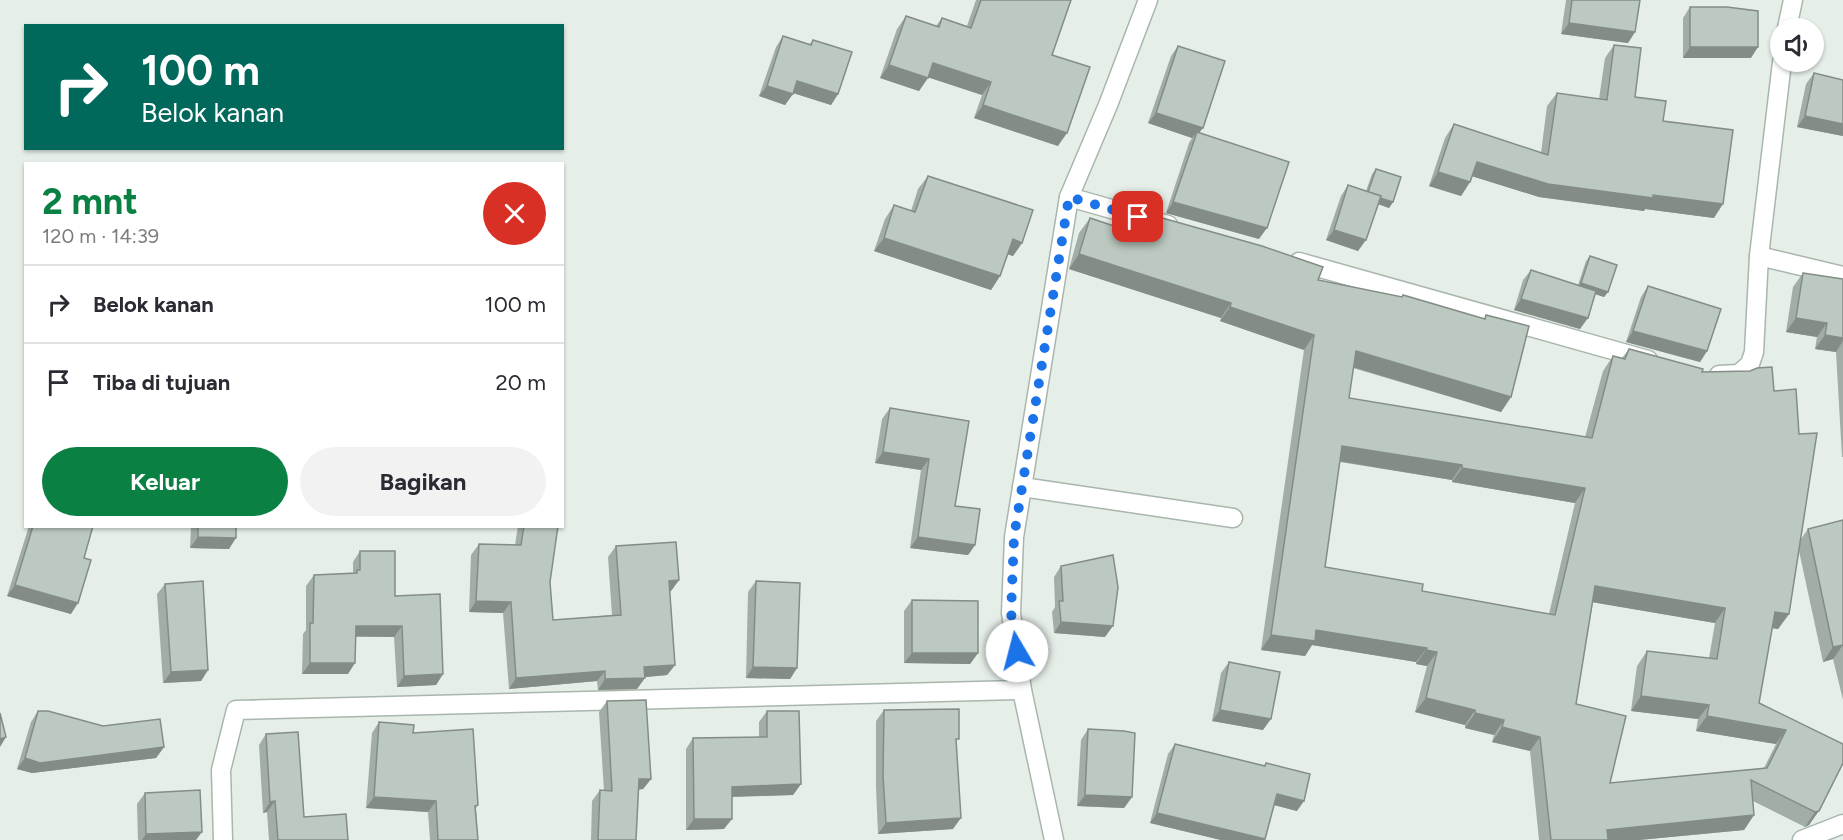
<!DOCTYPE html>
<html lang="id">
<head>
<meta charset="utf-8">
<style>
  body { margin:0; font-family:Figtree,sans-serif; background:#f2f2f3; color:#2b2b33; height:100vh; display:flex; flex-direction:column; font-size:22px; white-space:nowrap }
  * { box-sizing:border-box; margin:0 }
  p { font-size:20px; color:#7c7c81 }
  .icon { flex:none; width:33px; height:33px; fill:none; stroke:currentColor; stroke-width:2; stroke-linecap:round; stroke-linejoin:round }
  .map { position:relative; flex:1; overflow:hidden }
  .details { position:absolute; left:24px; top:162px; width:540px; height:366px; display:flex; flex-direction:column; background:#fff; border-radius:0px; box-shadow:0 2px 4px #0004 }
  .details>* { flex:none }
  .guide { position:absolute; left:24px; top:24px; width:540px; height:126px; border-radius:0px; box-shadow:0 2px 4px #0004; background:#00695c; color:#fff; overflow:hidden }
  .buttons { position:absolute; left:1770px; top:18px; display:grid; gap:12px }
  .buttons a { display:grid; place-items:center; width:54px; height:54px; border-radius:50%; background:#fff; box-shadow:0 2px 4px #0004; font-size:30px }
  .pin { position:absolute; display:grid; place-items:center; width:51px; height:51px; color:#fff; margin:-26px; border-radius:12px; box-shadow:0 3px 9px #0006 }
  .me { position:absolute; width:66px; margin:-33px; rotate:352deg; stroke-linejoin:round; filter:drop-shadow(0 0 4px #0008) }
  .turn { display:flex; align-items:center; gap:21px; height:126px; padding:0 18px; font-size:27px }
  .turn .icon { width:78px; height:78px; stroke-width:2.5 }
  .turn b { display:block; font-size:42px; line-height:51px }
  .round { display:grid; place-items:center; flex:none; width:63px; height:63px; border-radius:32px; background:#f2f2f3 }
  .overview { display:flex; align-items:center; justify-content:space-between; height:102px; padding:0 18px }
  h1 { font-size:36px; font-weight:700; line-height:45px; color:#0b8043 }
  .button { display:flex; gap:12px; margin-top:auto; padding:12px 18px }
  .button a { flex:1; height:69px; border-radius:36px; background:#0b8043; color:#fff; font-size:24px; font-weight:700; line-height:69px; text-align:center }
  .button a+a { background:#f2f2f3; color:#2b2b33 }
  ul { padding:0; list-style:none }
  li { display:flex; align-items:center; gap:18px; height:78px; padding:0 18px; border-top:2px solid #e1e1e2 }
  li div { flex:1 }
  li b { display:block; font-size:22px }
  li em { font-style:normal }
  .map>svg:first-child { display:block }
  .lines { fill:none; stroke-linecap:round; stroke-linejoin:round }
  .minor-casing { stroke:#a8b6ad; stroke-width:21 }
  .minor { stroke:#fff; stroke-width:18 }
  .wall { fill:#a1ada5; fill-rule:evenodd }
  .shaded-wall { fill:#838d86 }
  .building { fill:#bbc9c0; stroke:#838d86; stroke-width:1.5; fill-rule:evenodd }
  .route { stroke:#1a73e8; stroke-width:10; stroke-dasharray:0 18 }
</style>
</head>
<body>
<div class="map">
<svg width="1843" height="840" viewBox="0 0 1843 840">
  <rect width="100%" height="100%" fill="#e6eee8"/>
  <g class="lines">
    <defs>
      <g id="minor">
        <path d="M1787 28 1793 0"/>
        <path d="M1069 197 1168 225"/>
        <path d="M1759 256 1843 276"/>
        <path d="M1299 262 1648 360"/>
        <path d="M1719 375 1739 374 1750 364 1754 352 1759 256 1782 62"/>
        <path d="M1022 487 1233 518"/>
        <path d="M223 840 221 770 236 710 1022 690"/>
        <path d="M1054 840 1022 690 1011 613 1014 537 1069 197 1108 105 1148 0"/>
        <path d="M1802 840 1843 824"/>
      </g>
    </defs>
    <use href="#minor" class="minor-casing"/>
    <use href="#minor" class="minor"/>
  </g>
  <g class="wall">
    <path d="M976 0H1071L1052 55 1058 146 974 118 982 95 928 77 919 91 880 78 897 29 906 16 936 26 942 18 967 26Z"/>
    <path d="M1566 0H1640L1635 32 1628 43 1561 34Z"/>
    <path d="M1690 7 1751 58H1683V18Z"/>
    <path d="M783 36 810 44 813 40 838 94 831 105 793 93 785 105 759 96 776 47Z"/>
    <path d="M1614 45 1635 97 1663 121 1714 218 1645 209 1644 211 1539 197 1472 176 1470 182 1461 196 1429 186 1445 138 1454 124 1541 153 1547 106 1557 93 1599 99 1605 58Z"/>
    <path d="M1178 46 1199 133 1259 239 1166 213 1189 143 1192 138 1148 123 1171 56Z"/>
    <path d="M1814 73 1843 80V136L1797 127 1806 84Z"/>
    <path d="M1376 169 1393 202 1389 208 1378 204 1358 251 1326 240 1341 196 1348 185 1366 191 1372 174Z"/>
    <path d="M928 176 1022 243 1013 256 1008 254 1000 276 991 290 874 251 885 219 894 205 911 211 918 189Z"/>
    <path d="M1148 214 1318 280 1401 297 1403 295 1484 319 1486 315 1511 397 1501 412 1353 368 1349 398 1585 437 1603 371 1613 356 1622 358 1629 349 1702 372 1774 391 1801 539 1808 529 1843 520V700L1833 659 1823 662 1799 551 1789 614 1778 629 1772 628 1759 703 1843 763 1809 825 1805 827 1753 801 1754 815 1744 830 1639 840H1539L1530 751 1492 742 1494 735 1465 728V725L1415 712 1427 666 1416 664V662L1312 645 1305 656 1261 650 1304 350 1220 321 1221 318 1069 269 1079 233 1090 218 1136 233 1138 229ZM1340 462 1452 480V482L1575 503 1549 614 1422 591 1325 567ZM1593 602 1715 623 1709 658 1647 651 1637 666 1631 711 1698 719 1696 731 1776 744 1764 768 1610 783 1576 704Z"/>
    <path d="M1590 256 1608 292 1604 297 1595 294 1580 329 1514 310 1523 280 1531 270 1578 285 1586 261Z"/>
    <path d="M1803 273 1843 279V457H1842L1836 352 1815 349 1817 337 1786 332 1793 287Z"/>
    <path d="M1648 286 1707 351 1700 362 1626 342 1641 297Z"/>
    <path d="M890 408 969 421 955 506 975 545 968 555 910 548 921 470 875 463 882 419Z"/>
    <path d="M29 526H93L84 558 71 614 7 596Z"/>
    <path d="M191 526H236L229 549 190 548Z"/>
    <path d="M518 526H558L550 582 553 620 612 615 608 557 616 546 679 580 671 591H670L675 665 667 675 645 677 637 689 598 690 597 681 509 689 503 613 469 612 471 555 479 544 515 545Z"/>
    <path d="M360 551 395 596 443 674 436 685 397 687 394 637H355L348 674H302L303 634 306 630V586L314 575 353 573V562Z"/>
    <path d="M1061 566 1105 637 1054 633 1052 612 1055 607 1054 577Z"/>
    <path d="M756 581 797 668 790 679 746 678 748 592Z"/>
    <path d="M165 584 208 670 201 681 163 683 157 594Z"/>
    <path d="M912 600 978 653 970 664 904 663V611Z"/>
    <path d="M1229 662 1263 730 1212 721 1221 673Z"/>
    <path d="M607 701 651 779 643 789 638 790 636 840H591L592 801 600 790 604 791 599 712Z"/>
    <path d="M884 710 956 743 953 829 878 834 876 787V721Z"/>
    <path d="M38 711 164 747 156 758 32 773 17 769 31 722Z"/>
    <path d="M767 711 801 784 793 795 732 797 724 829 686 830V749L693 738 759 737V722Z"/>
    <path d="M379 722 413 733 478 805 476 808 478 840H430L428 812 366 808 372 733Z"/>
    <path d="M1088 729 1132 797 1124 808 1077 806 1081 740Z"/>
    <path d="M266 734 304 817 348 840H269L267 812 263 813 259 745Z"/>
    <path d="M1175 744 1264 766 1266 763 1297 811 1274 805 1264 840H1221L1150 823 1168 754Z"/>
    <path d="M145 793 196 840H138L137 804Z"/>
  </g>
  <g class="shaded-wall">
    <path d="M1569 23 1635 32 1628 43 1561 34Z"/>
    <path d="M1690 47H1758L1751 58H1683Z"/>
    <path d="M933 63 991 82 982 95 924 76Z"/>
    <path d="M889 65 928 78 919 91 880 78Z"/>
    <path d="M797 81 838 94 831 105 790 92Z"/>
    <path d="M767 86 793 94 785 105 759 96Z"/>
    <path d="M983 105 1067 133 1058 146 974 118Z"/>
    <path d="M1156 113 1203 128 1195 138 1197 132 1192 138 1148 123Z"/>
    <path d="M1805 116 1843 124V136L1797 127Z"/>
    <path d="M1477 162 1653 195 1723 204 1714 218 1645 209 1644 211 1539 197 1468 175Z"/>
    <path d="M1438 172 1470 182 1461 196 1429 186Z"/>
    <path d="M1368 194 1393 202 1389 208 1364 199Z"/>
    <path d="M1173 202 1267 228 1259 239 1166 213Z"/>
    <path d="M1334 230 1366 240 1358 251 1326 240Z"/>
    <path d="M884 238 1000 276 991 290 874 251Z"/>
    <path d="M1013 239 1022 243 1013 256 1003 253Z"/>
    <path d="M1079 254 1231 303 1221 318 1069 269Z"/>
    <path d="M1581 283 1608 292 1604 297 1577 288Z"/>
    <path d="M1521 299 1588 318 1580 329 1514 310Z"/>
    <path d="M1230 307 1314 335 1304 350 1220 321Z"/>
    <path d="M1796 318 1827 323 1817 337 1786 332Z"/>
    <path d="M1633 331 1707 351 1700 362 1626 342Z"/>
    <path d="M1825 335 1843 338V341L1836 352 1815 349Z"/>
    <path d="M1356 351 1511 397 1501 412 1346 365Z"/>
    <path d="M1342 446 1462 465 1452 480 1332 460Z"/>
    <path d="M883 452 929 459 921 470 875 463Z"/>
    <path d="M1462 468 1585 488 1575 503 1452 482Z"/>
    <path d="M198 537 236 538 229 549 190 548Z"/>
    <path d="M918 537 975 545 968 555 910 548Z"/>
    <path d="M679 580 671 591 661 592 669 581Z"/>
    <path d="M15 585 78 603 71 614 7 596Z"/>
    <path d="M1595 586 1725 608 1715 623 1585 601Z"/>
    <path d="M476 601 511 602 503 613 469 612Z"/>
    <path d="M1775 612 1789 614 1778 629 1765 627Z"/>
    <path d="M1061 622 1113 626 1105 637 1054 633Z"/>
    <path d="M356 626H402L394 637 348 636Z"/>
    <path d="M1316 630 1427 648 1416 662 1312 645 1305 656 1261 650 1271 635Z"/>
    <path d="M1843 645 1833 659 1823 662 1833 647Z"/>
    <path d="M1426 650 1437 652 1427 666 1416 664Z"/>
    <path d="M912 653H978L970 664 904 663Z"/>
    <path d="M310 663H355L348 674H302Z"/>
    <path d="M675 665 667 675 636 678 644 667Z"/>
    <path d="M753 667 797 668 790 679 746 678Z"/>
    <path d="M208 670 201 681 163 683 171 672Z"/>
    <path d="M605 671 597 681 509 689 516 678Z"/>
    <path d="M443 674 436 685 397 687 404 676Z"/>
    <path d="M645 678 637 689 598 690 605 679Z"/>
    <path d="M1641 696 1709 705 1698 719 1631 711Z"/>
    <path d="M1426 698 1475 710 1465 725 1415 712Z"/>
    <path d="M1220 710 1271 719 1263 730 1212 721Z"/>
    <path d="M1475 713 1504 720 1494 735 1465 728Z"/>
    <path d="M1707 716 1786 730 1776 744 1696 731Z"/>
    <path d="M1502 727 1540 737 1530 751 1492 742Z"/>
    <path d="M6 737 0 747V739Z"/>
    <path d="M164 747 156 758 32 773 17 769 25 758Z"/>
    <path d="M639 779H651L643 789 631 790Z"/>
    <path d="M801 784 793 795 724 797 732 787Z"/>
    <path d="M1277 794 1304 801 1297 811 1270 804Z"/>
    <path d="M1085 795 1132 797 1124 808 1077 806Z"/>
    <path d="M374 797 436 801 428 812 366 808Z"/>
    <path d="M275 801 267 812 263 813 270 802Z"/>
    <path d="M1819 811 1809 825 1805 827 1815 812Z"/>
    <path d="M1157 813 1265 839 1264 840H1221L1150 823Z"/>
    <path d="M1754 815 1744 830 1639 840H1599L1607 830Z"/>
    <path d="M961 818 953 829 878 834 886 823Z"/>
    <path d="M694 819H732L724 829 686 830Z"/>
    <path d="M202 832 196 840H142L146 834Z"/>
  </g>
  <g class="building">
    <path d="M981 0H1071L1052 55 1090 67 1067 133 983 105 991 82 933 63 928 78 889 65 906 16 939 27 942 18 971 28Z"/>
    <path d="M1572 0H1640L1635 32 1569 23Z"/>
    <path d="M1690 7H1727L1758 11V47H1690Z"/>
    <path d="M783 36 811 45 813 40 852 52 838 94 797 81 793 94 767 86Z"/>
    <path d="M1614 45 1641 48 1635 97 1666 101 1663 121 1733 130 1723 204 1653 195V198L1548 184 1477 162 1470 182 1438 172 1454 124 1548 155 1557 93 1607 100Z"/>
    <path d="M1178 46 1225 61 1203 128 1156 113Z"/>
    <path d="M1814 73 1843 80V124L1805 116Z"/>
    <path d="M1197 132 1289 162 1267 228 1173 202Z"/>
    <path d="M1376 169 1401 177 1393 202 1380 198 1381 196 1368 192Z"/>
    <path d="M928 176 1033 210 1022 243 1013 239 1000 276 884 238 894 205 915 212Z"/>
    <path d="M1348 185 1381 196 1366 240 1334 230Z"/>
    <path d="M1148 214 1262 246 1323 267 1318 280 1402 297 1403 295 1485 319 1486 315 1529 326 1511 397 1356 351 1349 398 1592 438 1613 356 1625 359 1629 349 1703 369 1702 372 1750 371 1757 368 1772 367 1774 391 1796 389 1799 434 1817 433 1789 614 1775 612 1759 703 1843 744V763L1819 811 1815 812 1751 780 1754 815 1607 830 1608 840H1551L1540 737 1502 727 1504 720 1475 713V710L1426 698 1437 652 1426 650 1427 648 1316 630 1315 641 1271 635 1314 335 1230 307 1231 303 1079 254 1090 218 1141 235ZM1342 446 1462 465V468L1585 488 1555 615 1422 591 1423 584 1325 567ZM1595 586 1725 608 1717 659 1647 651 1641 696 1709 705 1707 716 1786 730 1767 768 1610 783 1626 716 1576 704Z"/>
    <path d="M1590 256 1617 265 1608 292 1581 283Z"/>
    <path d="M1531 270 1596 291 1588 318 1521 299Z"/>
    <path d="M1803 273 1843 279V338L1825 335 1827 323 1796 318Z"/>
    <path d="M1648 286 1721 309 1707 351 1633 331Z"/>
    <path d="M890 408 969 421 955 506 980 509 975 545 918 537 929 459 883 452Z"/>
    <path d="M1843 520V645L1833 647 1808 529Z"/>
    <path d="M33 526H93L84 558 91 560 78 603 15 585Z"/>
    <path d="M198 526H236V538L198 537Z"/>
    <path d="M524 526H558L550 582 553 620 621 615 616 546 676 542 679 580 669 581 675 665 644 667 645 678 605 679V671L516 678 511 602 476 601 479 544 521 545Z"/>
    <path d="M360 551H395V596L440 594 443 674 404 676 402 626H356L355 663H310V623H313L314 575 357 573V570H360Z"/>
    <path d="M1113 555 1118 587 1113 626 1061 622 1059 601H1063L1061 566Z"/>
    <path d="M203 581 208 670 171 672 165 584Z"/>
    <path d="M756 581 800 583 797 668 753 667Z"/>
    <path d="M912 600 978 601V653H912Z"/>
    <path d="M1229 662 1280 672 1271 719 1220 710Z"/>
    <path d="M646 700 651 779H639L636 840H598L600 790 612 791 607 701Z"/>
    <path d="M959 709V739H956L961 818 886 823 883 776 884 710Z"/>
    <path d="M38 711H48L103 726 160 719 164 747 40 763 25 758Z"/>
    <path d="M767 711H799L801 784 732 787V819H694L693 738 767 737Z"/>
    <path d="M0 713 6 737 0 739Z"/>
    <path d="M379 722 414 725 413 733 473 729 478 805 475 806 478 840H438L436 801 374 797Z"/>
    <path d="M1088 729 1124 731 1135 733 1132 797 1085 795Z"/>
    <path d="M298 732 304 817 346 814 348 840H278L275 801 270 802 266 734Z"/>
    <path d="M1175 744 1265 766 1266 763 1310 774 1304 801 1277 794 1265 839 1157 813Z"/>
    <path d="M200 790 202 832 146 834 145 793Z"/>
  </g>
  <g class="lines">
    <path class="route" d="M1017 651 1011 613 1014 537 1069 197 1138 217"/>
  </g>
</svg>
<div class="buttons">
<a><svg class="icon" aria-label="sound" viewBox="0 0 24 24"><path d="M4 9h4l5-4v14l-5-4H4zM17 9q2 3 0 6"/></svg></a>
</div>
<div class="pin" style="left:1138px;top:217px;background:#d93025"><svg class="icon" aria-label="arrive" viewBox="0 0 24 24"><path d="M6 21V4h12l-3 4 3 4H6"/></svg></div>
<svg class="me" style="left:1017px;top:651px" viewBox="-20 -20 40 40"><circle r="19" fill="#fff"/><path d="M0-13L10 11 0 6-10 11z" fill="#1a73e8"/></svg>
<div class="guide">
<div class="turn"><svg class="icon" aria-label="right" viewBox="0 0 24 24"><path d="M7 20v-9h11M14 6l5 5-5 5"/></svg><div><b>100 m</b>Belok kanan</div></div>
</div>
<section class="details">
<div class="overview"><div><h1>2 mnt</h1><p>120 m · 14:39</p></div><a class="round" style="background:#d93025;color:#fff"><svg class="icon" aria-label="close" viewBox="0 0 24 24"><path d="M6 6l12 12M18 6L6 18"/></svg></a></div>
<ul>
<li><svg class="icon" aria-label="right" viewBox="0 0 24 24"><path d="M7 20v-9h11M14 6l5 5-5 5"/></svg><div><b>Belok kanan</b></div><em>100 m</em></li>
<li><svg class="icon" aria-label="arrive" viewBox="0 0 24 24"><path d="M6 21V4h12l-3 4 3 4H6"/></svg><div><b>Tiba di tujuan</b></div><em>20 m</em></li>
</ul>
<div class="button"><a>Keluar</a><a>Bagikan</a></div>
</section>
</div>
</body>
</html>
